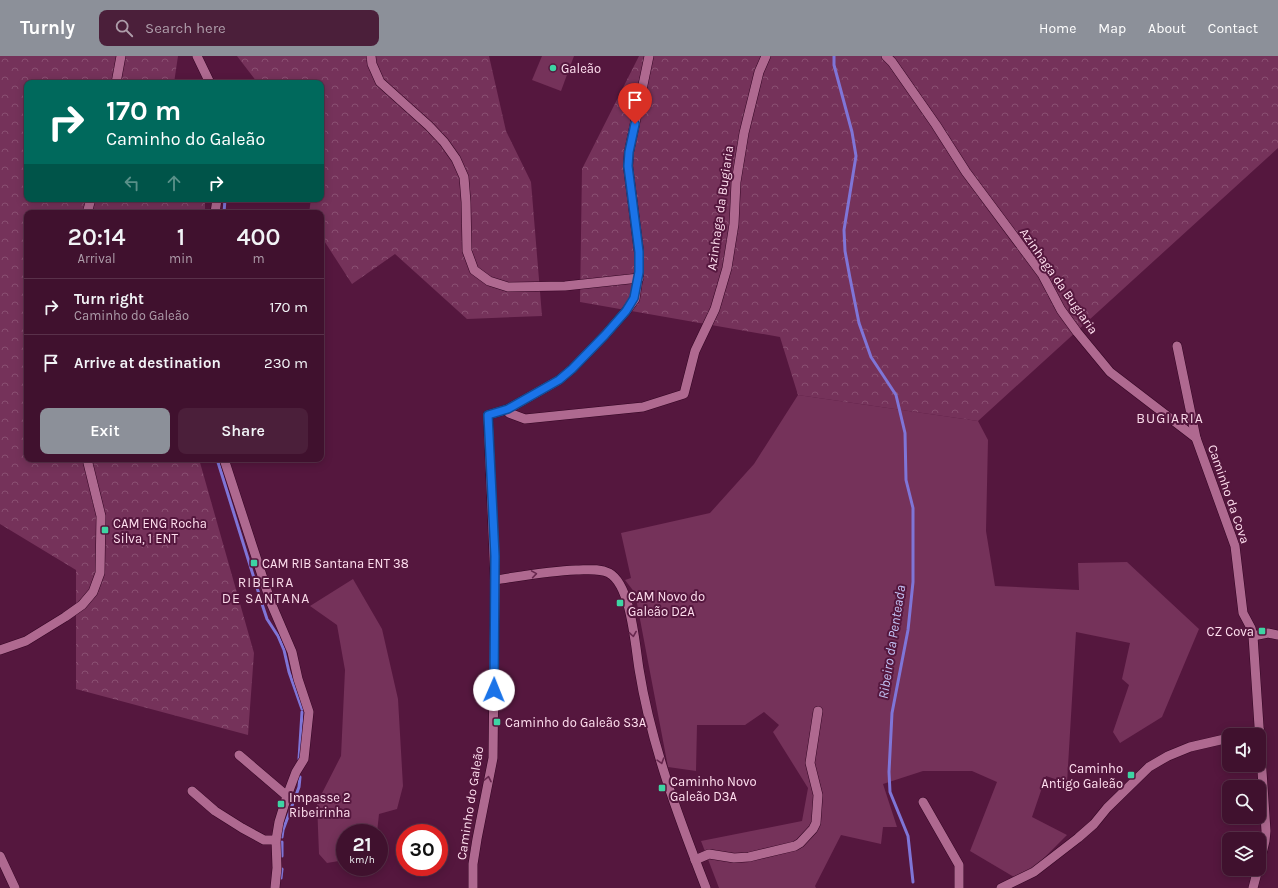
<!DOCTYPE html>
<html lang="en">
<head>
<meta charset="utf-8">
<style>
  body { margin:0; font-family:Karla,sans-serif; background:#4b1f3a; color:#f1f3f6; height:100vh; display:flex; flex-direction:column; font-size:15px; white-space:nowrap }
  * { box-sizing:border-box; margin:0 }
  p { font-size:13px; color:#ae9daa }
  .icon { flex:none; width:22px; height:22px; fill:none; stroke:currentColor; stroke-width:2; stroke-linecap:round; stroke-linejoin:round }
  .map { position:relative; flex:1; overflow:hidden }
  .side { position:absolute; left:24px; top:154px; width:300px; height:252px; display:flex; flex-direction:column; background:#40112e; border-radius:8px; box-shadow:0 2px 10px #0003,0 0 0 1px #59314a }
  .side>* { flex:none }
  .hud { position:absolute; left:24px; top:24px; width:300px; height:122px; border-radius:8px; box-shadow:0 2px 10px #0003,0 0 0 1px #59314a; background:#00695c; color:#fff; overflow:hidden }
  .fabs { position:absolute; left:1222px; top:672px; display:grid; gap:8px }
  .fabs a { display:grid; place-items:center; width:44px; height:44px; border-radius:8px; background:#40112e; box-shadow:0 2px 10px #0003,0 0 0 1px #59314a; font-size:20px }
  .speed { position:absolute; left:336px; top:768px; display:flex; gap:8px; font-size:20px; font-weight:700; text-align:center }
  .speed>* { display:grid; place-content:center; width:52px; height:52px; border-radius:50%; background:#40112e; box-shadow:0 2px 10px #0003,0 0 0 1px #59314a; line-height:1 }
  .speed small { font-size:10px; font-weight:400 }
  .speed .limit { border:6px solid #d22; background:#fff; color:#111 }
  .pin { position:absolute; display:grid; place-items:center; width:34px; height:34px; color:#fff; margin:-41px -17px; border-radius:50% 50% 50% 0; rotate:-45deg; box-shadow:0 0 4px #0007 }
  .pin .icon { rotate:45deg }
  .me { position:absolute; width:44px; margin:-22px; rotate:1deg; stroke-linejoin:round; filter:drop-shadow(0 0 3px #0008) }
  .turn { display:flex; align-items:center; gap:14px; height:84px; padding:0 16px; font-size:18px }
  .turn .icon { width:52px; height:52px; stroke-width:2.5 }
  .turn b { display:block; font-size:28px; line-height:34px }
  .lanes { display:flex; align-items:center; height:38px; padding:0 16px; background:#0003; justify-content:center; gap:20px; direction:ltr }
  .lanes .off { opacity:.35 }
  .eta { display:flex; justify-content:space-evenly; align-items:center; height:68px; text-align:center }
  .eta b { font-size:24px; font-weight:600; line-height:28px }
  .cta { display:flex; gap:8px; margin-top:auto; padding:8px 16px }
  .cta a { flex:1; height:46px; border-radius:8px; background:#8c9099; color:#fff; font-size:16px; font-weight:600; line-height:46px; text-align:center }
  .cta a+a { background:#4b1f3a; color:#f1f3f6 }
  ul { padding:0; list-style:none }
  li { display:flex; align-items:center; gap:12px; height:56px; padding:0 16px; border-top:1px solid #59314a }
  li div { flex:1 }
  li b { display:block; font-size:15px }
  li em { font-style:normal }
  header { display:flex; align-items:center; gap:24px; box-sizing:border-box; height:56px; padding:0 20px; background:#8c9099; color:#fff }
  header strong { font-size:19px }
  nav { display:flex; gap:22px; margin-inline-start:auto; font-size:14px }
  .search { width:280px; height:36px; background:#4b1f3a; display:flex; align-items:center; gap:10px; box-sizing:border-box; padding:0 14px; border-radius:8px; color:#ae9daa; font-size:15px }
  .map>svg:first-child { display:block }
  .grass { fill:#75325a }
  .forest { fill:url(#forest-crowns) }
  .lines { fill:none; stroke-linecap:round; stroke-linejoin:round }
  .stream { stroke:#7f75d7; stroke-width:3 }
  .minor-casing { stroke:#330523; stroke-width:10 }
  .minor { stroke:#af6990; stroke-width:9 }
  .oneway { stroke:#67274e }
  .route-casing { stroke:#114b97; stroke-width:10 }
  .route { stroke:#1a73e8; stroke-width:7 }
  .poi-dot { fill:#3ed4a3; stroke:#55173e; stroke-width:1.5 }
  .labels { text-anchor:middle; dominant-baseline:central; stroke-width:4; stroke-linejoin:round; paint-order:stroke }
  .poi-label { font-size:13px; fill:#ffdfef; stroke:#55173e; text-anchor:start }
  .street-label { font-size:13px; fill:#ffdfef; stroke:#55173e }
  .neighbourhood-label { font-size:14px; letter-spacing:1px; fill:#f7d8e7; stroke:#55173e }
  .water-label { font-size:14px; font-style:italic; fill:#c2c1f3; stroke:#55173e }
</style>
</head>
<body>
<header>
<strong>Turnly</strong>
<div class="search"><svg class="icon" aria-label="search" viewBox="0 0 24 24"><circle cx="10" cy="10" r="6"/><path d="M15 15l6 6"/></svg>Search here</div>
<nav><a>Home</a><a>Map</a><a>About</a><a>Contact</a></nav>
</header>
<div class="map">
<svg width="1278" height="832" viewBox="0 0 1278 832">
  <defs>
    <pattern id="forest-crowns" width="20" height="18" patternUnits="userSpaceOnUse"><rect width="20" height="18" fill="#75325a"/><path d="M2 6a3 3 0 1 1 6 0M12 15a3 3 0 1 1 6 0" fill="none" stroke="#8a4f72"/></pattern>
  </defs>
  <rect width="100%" height="100%" fill="#55173e"/>
  <g class="grass">
    <path d="M542 0H574L561 35 532 24Z"/>
    <path d="M798 339 978 365 988 384 986 475 995 530 1079 534 1078 507 1127 506 1199 573 1162 661 1120 687 1113 676 1129 629 1122 623 1130 587 1076 576 1067 727 1046 720 1032 761 1067 779 1035 811 1014 821 970 795 997 726 972 715H923L883 728 897 771H883L881 788 841 779 815 830 816 832H719L701 785 802 765 808 732 773 676 779 669 764 656 745 669H697L696 715 668 711 635 537 625 524 631 522 621 477 710 457 754 408Z"/>
    <path d="M353 523 382 573 398 643 403 730 397 753 379 758 377 777H345V804L327 807 319 798 317 747 341 700 345 614 337 569 310 550Z"/>
  </g>
  <g class="forest">
    <path d="M0 0H178L174 27H27V143H205V157H27V403H199L254 597 248 679 76 633V514L0 468Z"/>
    <path d="M237 0H489L506 75 531 126 542 260 467 263 395 198 352 228 321 180V157H309L311 143H321V27L257 26Z"/>
    <path d="M639 0H1278V92L978 365 798 339 780 281 580 246 582 113Z"/>
  </g>
  <g class="lines">
    <g class="stream">
      <path d="M834 0V9L852 76 856 100 844 174 845 195 850 222 859 267 871 301 896 339 905 377 906 424 913 452V526L908 574 892 657 889 716 890 736 908 780 913 826"/>
      <path d="M224 157 225 143"/>
      <path d="M217 403 263 551 267 563 278 580 284 594 289 616 302 653"/>
      <path d="M299 703 302 656"/>
      <path d="M282 781 283 774 299 731 300 721"/>
      <path d="M282 786V800"/>
      <path d="M281 822 282 813"/>
    </g>
    <defs>
      <g id="minor">
        <path d="M197 0 210 27"/>
        <path d="M371 0 372 8 380 26 429 70 444 86 456 103 464 121 466 146 467 195 474 214 489 225 508 231 565 230 639 222"/>
        <path d="M886 0 892 6 936 69 966 116 1042 218 1061 254 1077 276 1110 316 1196 382"/>
        <path d="M116 27 121 0"/>
        <path d="M87 157 91 143"/>
        <path d="M215 157 217 143"/>
        <path d="M1177 290 1196 382 1235 490 1243 557 1251 572 1253 580 1266 775 1265 785 1259 810"/>
        <path d="M508 353 509 357 525 363 643 351 684 338 695 295 715 253 727 212 734 168 736 126 744 77 759 16 766 0"/>
        <path d="M224 403 271 547 292 596 298 623 309 656 304 703 296 716 287 740 279 766 276 784 277 812 275 832"/>
        <path d="M495 524C522 520 549 515 576 514 587 514 599 512 609 517 631 529 635 588 639 613 651 688 678 760 706 832"/>
        <path d="M1253 580 1268 577 1278 579"/>
        <path d="M0 594 26 585 65 561 82 549 93 536 100 517 101 460 87 403"/>
        <path d="M1243 679 1260 675"/>
        <path d="M239 699 287 740"/>
        <path d="M192 735 215 755 242 772 264 784H276"/>
        <path d="M923 746 959 809V832"/>
        <path d="M0 800 15 832"/>
        <path d="M695 804 709 798 734 802 749 801 795 790 800 787 813 773 816 767 818 739 810 707 818 655"/>
        <path d="M473 832V808L477 783 493 702 495 524 488 359 508 353 559 324 572 313 605 279 626 255 635 243 639 216V196L628 110 629 96 649 0"/>
        <path d="M1001 832 1034 816 1078 782 1094 768 1107 752 1149 711 1168 700 1190 691 1229 682"/>
        <path d="M1253 832 1258 813"/>
      </g>
    </defs>
    <use href="#minor" class="minor-casing"/>
    <use href="#minor" class="minor"/>
  </g>
  <defs><path id="oneway-chevron" d="M-2-3.5L2.5 0L-2 3.5" fill="none" stroke-width="1.6" stroke-linecap="round" stroke-linejoin="round"/></defs>
  <g class="oneway">
    <use href="#oneway-chevron" transform="translate(534 518) rotate(-9)"/>
    <use href="#oneway-chevron" transform="translate(633 578) rotate(81)"/>
    <use href="#oneway-chevron" transform="translate(661 705) rotate(73)"/>
    <use href="#oneway-chevron" transform="translate(488 723) rotate(-78)"/>
  </g>
  <g class="lines">
    <defs>
      <path id="route" d="M494 634 495 500 488 359 508 353 559 324 572 313 605 279 626 255 634 242 639 216V196L628 110 629 96 635 68"/>
    </defs>
    <use href="#route" class="route-casing"/>
    <use href="#route" class="route"/>
  </g>
  <g class="poi-dot">
    <circle cx="553" cy="12" r="4"/>
    <rect x="101" y="470" width="8" height="8" rx="2"/>
    <rect x="250" y="503" width="8" height="8" rx="2"/>
    <rect x="616" y="543" width="8" height="8" rx="2"/>
    <rect x="1258" y="571" width="8" height="8" rx="2"/>
    <rect x="493" y="662" width="8" height="8" rx="2"/>
    <rect x="1127" y="715" width="8" height="8" rx="2"/>
    <rect x="658" y="728" width="8" height="8" rx="2"/>
    <rect x="277" y="744" width="8" height="8" rx="2"/>
  </g>
  <g class="labels">
    <g class="poi-label">
      <text x="561" y="12">Galeão</text>
      <text x="113" y="467">CAM ENG Rocha<tspan x="113" dy="15">Silva, 1 ENT</tspan></text>
      <text x="262" y="507">CAM RIB Santana ENT 38</text>
      <text x="628" y="540">CAM Novo do<tspan x="628" dy="15">Galeão D2A</tspan></text>
      <text x="1254" y="575" text-anchor="end">CZ Cova</text>
      <text x="505" y="666">Caminho do Galeão S3A</text>
      <text x="1123" y="712" text-anchor="end">Caminho<tspan x="1123" dy="15">Antigo Galeão</tspan></text>
      <text x="670" y="725">Caminho Novo<tspan x="670" dy="15">Galeão D3A</tspan></text>
      <text x="289" y="741">Impasse 2<tspan x="289" dy="15">Ribeirinha</tspan></text>
    </g>
    <g class="street-label">
      <text transform="translate(720 152) rotate(-82)">Azinhaga da Bugiaria</text>
      <text transform="translate(1059 225) rotate(55)">Azinhaga da Bugiaria</text>
      <text transform="translate(1229 438) rotate(71)">Caminho da Cova</text>
      <text transform="translate(470 747) rotate(-81)">Caminho do Galeão</text>
    </g>
    <g class="neighbourhood-label">
      <text x="1170" y="362">BUGIARIA</text>
      <text x="266" y="526">RIBEIRA<tspan x="266" dy="16">DE SANTANA</tspan></text>
    </g>
    <g class="water-label">
      <text transform="translate(892 586) rotate(-81)">Ribeiro da Penteada</text>
    </g>
  </g>
</svg>
<div class="fabs">
<a><svg class="icon" aria-label="sound" viewBox="0 0 24 24"><path d="M4 9h4l5-4v14l-5-4H4zM17 9q2 3 0 6"/></svg></a>
<a><svg class="icon" aria-label="search" viewBox="0 0 24 24"><circle cx="10" cy="10" r="6"/><path d="M15 15l6 6"/></svg></a>
<a><svg class="icon" aria-label="layers" viewBox="0 0 24 24"><path d="M12 4l9 5-9 5-9-5zM3 14l9 5 9-5"/></svg></a>
</div>
<div class="speed"><div>21<small>km/h</small></div><div class="limit">30</div></div>
<div class="pin" style="left:635px;top:68px;background:#d93025"><svg class="icon" aria-label="arrive" viewBox="0 0 24 24"><path d="M6 21V4h12l-3 4 3 4H6"/></svg></div>
<svg class="me" style="left:494px;top:634px" viewBox="-20 -20 40 40"><circle r="19" fill="#fff"/><path d="M0-13L10 11 0 6-10 11z" fill="#1a73e8"/></svg>
<div class="hud">
<div class="turn"><svg class="icon" aria-label="right" viewBox="0 0 24 24"><path d="M7 20v-9h11M14 6l5 5-5 5"/></svg><div><b>170 m</b>Caminho do Galeão</div></div>
<div class="lanes"><svg class="icon off" aria-label="left" viewBox="0 0 24 24"><path d="M17 20v-9H6M10 6l-5 5 5 5"/></svg><svg class="icon off" aria-label="ahead" viewBox="0 0 24 24"><path d="M12 20V5M6 11l6-6 6 6"/></svg><svg class="icon" aria-label="right" viewBox="0 0 24 24"><path d="M7 20v-9h11M14 6l5 5-5 5"/></svg></div>
</div>
<section class="side">
<div class="eta">
<div><b>20:14</b><p>Arrival</p></div>
<div><b>1</b><p>min</p></div>
<div><b>400</b><p>m</p></div>
</div>
<ul>
<li><svg class="icon" aria-label="right" viewBox="0 0 24 24"><path d="M7 20v-9h11M14 6l5 5-5 5"/></svg><div><b>Turn right</b><p>Caminho do Galeão</p></div><em>170 m</em></li>
<li><svg class="icon" aria-label="arrive" viewBox="0 0 24 24"><path d="M6 21V4h12l-3 4 3 4H6"/></svg><div><b>Arrive at destination</b></div><em>230 m</em></li>
</ul>
<div class="cta"><a>Exit</a><a>Share</a></div>
</section>
</div>
</body>
</html>
